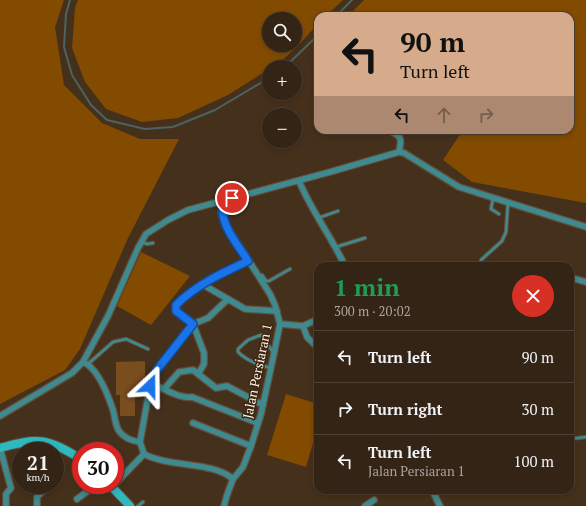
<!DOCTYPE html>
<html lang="en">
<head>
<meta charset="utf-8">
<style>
  body { margin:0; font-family:"PT Serif",serif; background:#3f3022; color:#f1f3f6; height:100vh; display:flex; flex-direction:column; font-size:15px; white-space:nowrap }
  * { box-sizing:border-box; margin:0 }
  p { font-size:13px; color:#a9a4a0 }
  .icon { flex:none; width:22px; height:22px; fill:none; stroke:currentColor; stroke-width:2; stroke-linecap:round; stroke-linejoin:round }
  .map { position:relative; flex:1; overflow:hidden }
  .drawer { position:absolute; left:314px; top:262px; width:260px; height:232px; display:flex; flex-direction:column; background:#342415; border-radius:12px; box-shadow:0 2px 6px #0003,0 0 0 1px #4e4134 }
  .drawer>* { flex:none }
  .top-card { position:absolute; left:314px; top:12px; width:260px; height:122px; border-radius:12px; box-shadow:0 2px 6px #0003,0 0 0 1px #4e4134; background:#d6ab8b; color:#111; overflow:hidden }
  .controls { position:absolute; left:262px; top:12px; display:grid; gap:8px }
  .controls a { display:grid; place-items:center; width:40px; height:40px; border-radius:50%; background:#342415; box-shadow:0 2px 6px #0003,0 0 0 1px #4e4134; font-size:20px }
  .speed { position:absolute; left:12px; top:442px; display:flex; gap:8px; font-size:20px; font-weight:700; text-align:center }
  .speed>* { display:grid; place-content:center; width:52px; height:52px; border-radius:50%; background:#342415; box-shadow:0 2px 6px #0003,0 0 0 1px #4e4134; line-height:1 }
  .speed small { font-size:10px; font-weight:400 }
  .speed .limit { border:6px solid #d22; background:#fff; color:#111 }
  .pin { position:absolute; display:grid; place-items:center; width:34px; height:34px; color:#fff; margin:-17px; border:2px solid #fff; border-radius:50%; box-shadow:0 1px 4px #0007 }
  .me { position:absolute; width:44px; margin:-22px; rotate:23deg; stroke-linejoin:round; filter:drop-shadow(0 0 3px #0008) }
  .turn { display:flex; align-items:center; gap:14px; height:84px; padding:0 20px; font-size:18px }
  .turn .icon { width:52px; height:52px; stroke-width:2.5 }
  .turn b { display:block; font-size:28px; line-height:34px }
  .lanes { display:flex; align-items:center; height:38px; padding:0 20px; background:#0003; justify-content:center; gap:20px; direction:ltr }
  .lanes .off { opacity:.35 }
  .round { display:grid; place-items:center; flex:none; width:42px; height:42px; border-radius:21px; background:#3f3022 }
  .head { display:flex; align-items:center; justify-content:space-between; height:68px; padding:0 20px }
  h1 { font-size:24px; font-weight:700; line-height:30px; color:#1e9e55 }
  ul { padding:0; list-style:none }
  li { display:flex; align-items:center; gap:12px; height:52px; padding:0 20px; border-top:1px solid #4e4134 }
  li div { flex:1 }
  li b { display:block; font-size:15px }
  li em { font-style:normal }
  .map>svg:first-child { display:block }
  .green { fill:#834b00; fill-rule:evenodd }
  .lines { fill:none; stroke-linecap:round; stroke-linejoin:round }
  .stream { stroke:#4c6361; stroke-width:2 }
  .building { fill:#7a4d1e }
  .lane-casing { stroke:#634f3c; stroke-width:4.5 }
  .street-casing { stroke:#634f3c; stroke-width:8 }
  .secondary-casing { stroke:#634f3c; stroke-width:10 }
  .lane { stroke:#3e8a8e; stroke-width:2.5 }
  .street { stroke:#3e8a8e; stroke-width:5.5 }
  .secondary { stroke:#2cbac0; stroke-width:8 }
  .route-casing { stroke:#114b97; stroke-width:10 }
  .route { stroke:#1a73e8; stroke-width:7 }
  .labels { text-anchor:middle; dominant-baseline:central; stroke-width:3; stroke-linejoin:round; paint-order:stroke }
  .street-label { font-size:13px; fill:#fef0e3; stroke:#3a2612 }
</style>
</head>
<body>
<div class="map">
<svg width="586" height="506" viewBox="0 0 586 506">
  <rect width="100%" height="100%" fill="#45301c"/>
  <g class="green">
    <path d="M0 0H64L55 27 64 85 102 123 140 139H179L128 238 80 349 65 370 0 404Z"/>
    <path d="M78 0H343L326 16H318V24C308 34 282 66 269 67V69L228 95 178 118 142 122 106 109 85 82 72 48 75 8ZM269 19H295V45H269Z"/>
    <path d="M364 0H586V203L472 182 443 160 463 130H570V16H348Z"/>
    <path d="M141 252 190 276 151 325 117 306Z"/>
    <path d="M286 394 318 404V426L306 467 267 455Z"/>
  </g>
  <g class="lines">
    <g class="stream">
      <path d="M70 0 66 14 64 47 72 75 91 105 107 120 145 129 173 127 215 110 269 78"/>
      <path d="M336 16 352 0"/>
      <path d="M285 67 318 35"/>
    </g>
  </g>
  <path class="building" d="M145 361V395H135V416H120V395H116V362Z"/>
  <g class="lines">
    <defs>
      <g id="lane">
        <path d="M493 199 491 209 499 214"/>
        <path d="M318 218 338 211"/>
        <path d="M142 242 147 244 153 243"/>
        <path d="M336 247 365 238"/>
        <path d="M482 266 481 260 502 241 506 232 508 203"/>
        <path d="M262 275 266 281H269L290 269"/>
        <path d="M88 364 113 342 126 339 148 349"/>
        <path d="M271 368C258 365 247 361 238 352V349L248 340 261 335 273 352"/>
        <path d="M570 439 586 437"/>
        <path d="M138 506 143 502"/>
      </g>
      <g id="street">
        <path d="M392 132C403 137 401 141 399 152"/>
        <path d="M299 181C312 212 331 236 345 266"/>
        <path d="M224 200 221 212 224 222 270 294 275 305 280 324 272 363 261 414 251 446 243 467 233 479 227 495 224 506"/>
        <path d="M572 278 586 282"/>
        <path d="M202 284 245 309 277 311"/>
        <path d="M280 324 303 326 318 319"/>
        <path d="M303 326 307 337 318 348"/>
        <path d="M83 362C98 368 108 395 113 410 115 417 115 425 119 431 124 438 132 441 140 442L144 454C171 468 212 461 233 479"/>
        <path d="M198 374 204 364V353L193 324 176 311V305C196 285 222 273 248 261"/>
        <path d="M151 384C165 388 178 399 192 397L258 423"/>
        <path d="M165 388 179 372 193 370 216 388 227 386 263 405"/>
        <path d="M0 416 72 373 83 362 108 316 138 248 146 234 168 220 188 210 330 172 399 152 404 153 459 187 586 227"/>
        <path d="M193 423 251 446"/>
        <path d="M20 442 24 451"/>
        <path d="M140 442 150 386 156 371 193 324 208 318 228 299"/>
        <path d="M0 448 11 488 6 494V506"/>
        <path d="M115 484 144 454"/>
        <path d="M432 490 440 506"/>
        <path d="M77 499 96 485"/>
        <path d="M37 506V497L44 490 41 485"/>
        <path d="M365 506 374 500"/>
      </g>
      <g id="secondary">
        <path d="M0 448C38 437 47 438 81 459"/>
        <path d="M110 485 130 506"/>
      </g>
    </defs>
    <use href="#lane" class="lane-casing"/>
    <use href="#street" class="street-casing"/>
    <use href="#secondary" class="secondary-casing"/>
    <use href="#lane" class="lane"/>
    <use href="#street" class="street"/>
    <use href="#secondary" class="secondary"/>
  </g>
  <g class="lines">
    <defs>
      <path id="route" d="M150 386 156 371 193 324 176 311V305C196 285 222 273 248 261 237 243 217 222 224 200L232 198"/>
    </defs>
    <use href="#route" class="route-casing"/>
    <use href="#route" class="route"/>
  </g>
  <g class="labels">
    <g class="street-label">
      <text transform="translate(257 371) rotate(-78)">Jalan Persiaran 1</text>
    </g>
  </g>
</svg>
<div class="controls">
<a><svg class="icon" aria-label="search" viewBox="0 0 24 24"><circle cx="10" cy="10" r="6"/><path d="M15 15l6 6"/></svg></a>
<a>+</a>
<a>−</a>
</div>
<div class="speed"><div>21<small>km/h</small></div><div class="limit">30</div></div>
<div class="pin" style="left:232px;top:198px;background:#d93025"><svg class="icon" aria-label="arrive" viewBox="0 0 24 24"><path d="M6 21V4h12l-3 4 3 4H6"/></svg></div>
<svg class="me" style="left:150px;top:386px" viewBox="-20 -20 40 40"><path d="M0-17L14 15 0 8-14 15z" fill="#1a73e8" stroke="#fff" stroke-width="4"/></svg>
<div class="top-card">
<div class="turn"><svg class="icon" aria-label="left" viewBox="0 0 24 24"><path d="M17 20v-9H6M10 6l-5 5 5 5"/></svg><div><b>90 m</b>Turn left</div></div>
<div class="lanes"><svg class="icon" aria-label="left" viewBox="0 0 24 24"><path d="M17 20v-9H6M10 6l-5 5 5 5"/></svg><svg class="icon off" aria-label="ahead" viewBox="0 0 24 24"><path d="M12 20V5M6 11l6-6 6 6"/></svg><svg class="icon off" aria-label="right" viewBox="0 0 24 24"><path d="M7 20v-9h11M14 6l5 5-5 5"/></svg></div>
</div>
<section class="drawer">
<div class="head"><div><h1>1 min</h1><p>300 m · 20:02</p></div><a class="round" style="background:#d93025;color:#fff"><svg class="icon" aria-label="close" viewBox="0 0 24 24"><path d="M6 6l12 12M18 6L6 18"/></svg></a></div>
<ul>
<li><svg class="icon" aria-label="left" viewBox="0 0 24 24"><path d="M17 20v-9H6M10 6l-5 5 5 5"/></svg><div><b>Turn left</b></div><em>90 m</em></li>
<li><svg class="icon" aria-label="right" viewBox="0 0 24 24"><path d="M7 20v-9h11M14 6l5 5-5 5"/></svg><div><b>Turn right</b></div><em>30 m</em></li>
<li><svg class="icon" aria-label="left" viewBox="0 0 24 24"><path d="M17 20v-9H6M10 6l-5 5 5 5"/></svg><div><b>Turn left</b><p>Jalan Persiaran 1</p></div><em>100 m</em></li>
</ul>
</section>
</div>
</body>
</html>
